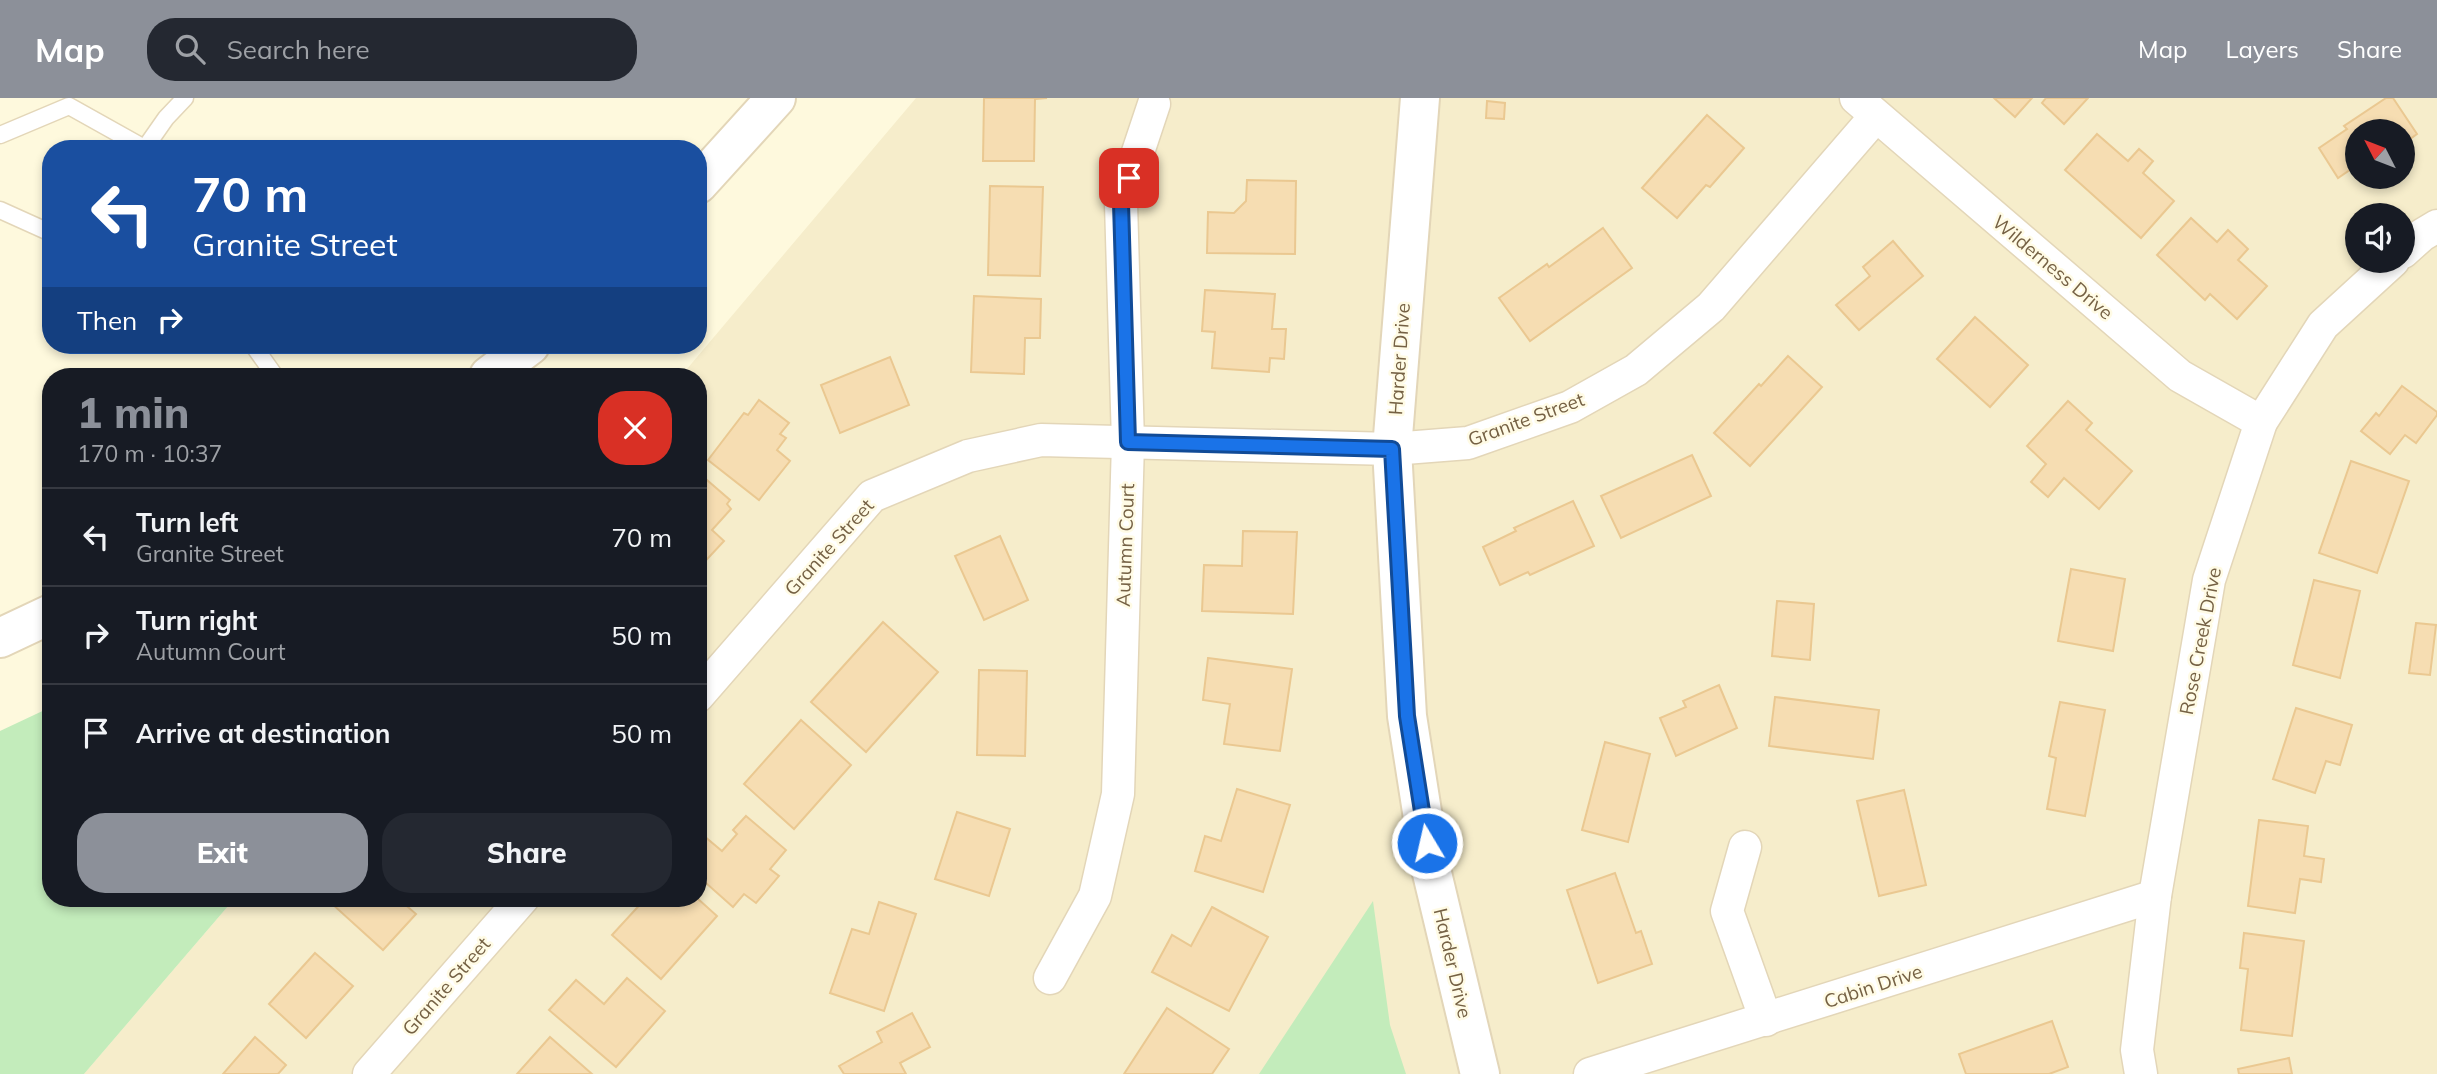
<!DOCTYPE html>
<html lang="en">
<head>
<meta charset="utf-8">
<style>
  body { margin:0; font-family:Mulish,sans-serif; background:#242831; color:#f1f3f6; height:100vh; display:flex; flex-direction:column; font-size:26px; white-space:nowrap }
  * { box-sizing:border-box; margin:0 }
  p { font-size:23px; color:#9ea1a6 }
  .icon { flex:none; width:38px; height:38px; fill:none; stroke:currentColor; stroke-width:2; stroke-linecap:round; stroke-linejoin:round }
  .map { position:relative; flex:1; overflow:hidden }
  .details { position:absolute; left:42px; top:270px; width:665px; height:539px; display:flex; flex-direction:column; background:#171b24; border-radius:28px; box-shadow:0 4px 10px #0003 }
  .details>* { flex:none }
  .banner { position:absolute; left:42px; top:42px; width:665px; height:214px; border-radius:28px; box-shadow:0 4px 10px #0003; background:#1a4fa0; color:#fff; overflow:hidden }
  .needle { width:46px; rotate:312deg }
  .buttons { position:absolute; left:2345px; top:21px; display:grid; gap:14px }
  .buttons a { display:grid; place-items:center; width:70px; height:70px; border-radius:50%; background:#171b24; box-shadow:0 4px 10px #0003; font-size:35px }
  .pin { position:absolute; display:grid; place-items:center; width:60px; height:60px; color:#fff; margin:-30px; border-radius:14px; box-shadow:0 4px 10px #0006 }
  .me { position:absolute; width:77px; margin:-38px; rotate:351deg; stroke-linejoin:round; filter:drop-shadow(0 0 5px #0008) }
  .turn { display:flex; align-items:center; gap:24px; height:147px; padding:0 35px; font-size:32px }
  .turn .icon { width:91px; height:91px; stroke-width:2.5 }
  .turn b { display:block; font-size:49px; line-height:60px }
  .then { display:flex; align-items:center; height:66px; padding:0 35px; background:#0003; gap:14px; font-size:26px }
  .round { display:grid; place-items:center; flex:none; width:74px; height:74px; border-radius:28px; background:#242831 }
  .head { display:flex; align-items:center; justify-content:space-between; height:119px; padding:0 35px }
  h1 { font-size:42px; font-weight:800; line-height:52px; color:#8c9099 }
  .cta { display:flex; gap:14px; margin-top:auto; padding:14px 35px }
  .cta a { flex:1; height:80px; border-radius:28px; background:#8c9099; color:#fff; font-size:28px; font-weight:800; line-height:80px; text-align:center }
  .cta a+a { background:#242831; color:#f1f3f6 }
  ul { padding:0; list-style:none }
  li { display:flex; align-items:center; gap:21px; height:98px; padding:0 35px; border-top:2px solid #363941 }
  li div { flex:1 }
  li b { display:block; font-size:26px }
  li em { font-style:normal }
  header { display:flex; align-items:center; gap:42px; box-sizing:border-box; height:98px; padding:0 35px; background:#8c9099; color:#fff }
  header strong { font-size:33px }
  nav { display:flex; gap:38px; margin-inline-start:auto; font-size:24px }
  .search { width:490px; height:63px; background:#242831; display:flex; align-items:center; gap:18px; box-sizing:border-box; padding:0 24px; border-radius:28px; color:#9ea1a6; font-size:26px }
  .map>svg:first-child { display:block }
  .residential { fill:#f6edcb; fill-rule:evenodd }
  .green { fill:#c3ecbb }
  .building { fill:#f6ddb2; stroke:#eac891; stroke-width:2 }
  .lines { fill:none; stroke-linecap:round; stroke-linejoin:round }
  .service-casing { stroke:#e3d6b8; stroke-width:19 }
  .minor-casing { stroke:#e3d6b8; stroke-width:35 }
  .tertiary-casing { stroke:#e3d6b8; stroke-width:42 }
  .service { stroke:#fff; stroke-width:16 }
  .minor { stroke:#fff; stroke-width:32 }
  .tertiary { stroke:#fff; stroke-width:38 }
  .route-casing { stroke:#114b97; stroke-width:18 }
  .route { stroke:#1a73e8; stroke-width:12 }
  .labels { text-anchor:middle; dominant-baseline:central; stroke-width:5; stroke-linejoin:round; paint-order:stroke }
  .street-label { font-size:19px; fill:#756144; stroke:#fffbe5 }
</style>
</head>
<body>
<header>
<strong>Map</strong>
<div class="search"><svg class="icon" aria-label="search" viewBox="0 0 24 24"><circle cx="10" cy="10" r="6"/><path d="M15 15l6 6"/></svg>Search here</div>
<nav><a>Map</a><a>Layers</a><a>Share</a></nav>
</header>
<div class="map">
<svg width="2437" height="976" viewBox="0 0 2437 976">
  <rect width="100%" height="100%" fill="#fef9dd"/>
  <path class="residential" d="M916 0H2437V976H84L235 800H698V278H681ZM2357 33H2403V79H2357ZM2357 117H2403V163H2357Z"/>
  <g class="green">
    <path d="M51 609V800H235L84 976H0V633Z"/>
    <path d="M1373 803 1390 927 1406 976H1259Z"/>
  </g>
  <g class="building">
    <path d="M984 0H1047L1035 1 1034 63H983Z"/>
    <path d="M1994 0H2032L2015 19Z"/>
    <path d="M2046 0H2088L2064 26 2042 5Z"/>
    <path d="M2386 0H2393L2417 36 2403 46V33H2357V67L2338 80 2319 50 2347 31 2344 28Z"/>
    <path d="M1487 3 1505 5 1504 21 1486 20Z"/>
    <path d="M1707 17 1744 50 1710 89 1706 87 1677 120 1642 90Z"/>
    <path d="M2097 36 2128 63 2139 51 2153 63 2143 75 2174 103 2141 140 2065 72Z"/>
    <path d="M1247 82 1296 83 1295 156 1207 155 1208 114 1234 115 1246 103Z"/>
    <path d="M990 88 1043 89 1040 178 988 177Z"/>
    <path d="M2191 120 2217 144 2228 132 2248 151 2238 162 2267 188 2237 221 2210 196 2205 202 2157 157Z"/>
    <path d="M1603 130 1632 170 1530 243 1499 200 1547 166 1549 169Z"/>
    <path d="M1893 143 1923 178 1859 232 1836 207 1870 178 1863 169Z"/>
    <path d="M1205 192 1275 196 1272 231H1286L1284 261 1270 260 1269 274 1212 270 1215 234 1202 233Z"/>
    <path d="M974 198 1041 201 1040 240H1025L1024 276 971 274Z"/>
    <path d="M1975 219 2028 267 1990 309 1937 261Z"/>
    <path d="M1788 258 1822 289 1750 368 1714 335 1759 286 1761 288Z"/>
    <path d="M890 259 909 307 840 335 821 287Z"/>
    <path d="M2402 288 2437 314V317L2416 345 2405 337 2390 356 2361 333 2376 315 2379 318Z"/>
    <path d="M759 302 789 325 780 336 786 340 777 352 790 363 759 402 708 362 744 315 748 317Z"/>
    <path d="M2068 303 2092 325 2086 332 2132 373 2099 411 2064 380 2048 399 2031 384 2046 366 2027 348Z"/>
    <path d="M1692 357 1711 398 1621 440 1601 398Z"/>
    <path d="M2351 363 2409 383 2377 475 2319 455Z"/>
    <path d="M700 376 730 402 727 406 731 411 712 432 724 443 698 471Z"/>
    <path d="M1573 403 1594 448 1530 477 1528 474 1500 487 1483 449 1516 433 1514 430Z"/>
    <path d="M1243 433 1297 434 1293 516 1202 513 1204 467 1242 468Z"/>
    <path d="M1000 438 1028 502 984 522 955 458Z"/>
    <path d="M2071 471 2125 481 2113 553 2058 543Z"/>
    <path d="M2314 482 2360 493 2340 580 2293 567Z"/>
    <path d="M1777 503 1814 506 1810 562 1772 558Z"/>
    <path d="M883 524 938 574 866 654 811 604Z"/>
    <path d="M2416 525 2436 527 2430 577 2409 575Z"/>
    <path d="M1208 560 1292 571 1280 653 1224 646 1230 606 1203 602Z"/>
    <path d="M979 572 1027 573 1025 658 977 657Z"/>
    <path d="M1719 587 1737 630 1676 658 1660 620 1686 609 1683 603Z"/>
    <path d="M1775 599 1879 612 1873 661 1769 648Z"/>
    <path d="M2060 604 2105 612 2085 718 2047 711 2056 660 2049 658Z"/>
    <path d="M2296 610 2352 627 2340 667 2326 663 2315 695 2273 681Z"/>
    <path d="M801 622 851 667 794 731 744 686Z"/>
    <path d="M1605 644 1650 656 1628 744 1582 732Z"/>
    <path d="M1237 691 1290 707 1263 794 1195 773 1205 738 1221 743Z"/>
    <path d="M1904 692 1926 787 1879 798 1857 703Z"/>
    <path d="M957 714 1010 731 989 798 935 781Z"/>
    <path d="M746 718 786 752 770 771 779 778 756 805 744 796 733 809 706 785 703 790 698 786V733L722 753 737 736 733 732Z"/>
    <path d="M2259 722 2308 728 2304 758 2324 761 2321 784 2300 781 2295 815 2248 808Z"/>
    <path d="M1615 775 1636 835 1641 833 1652 866 1598 885 1567 792Z"/>
    <path d="M335 800H404L401 803 416 816 383 852 331 805Z"/>
    <path d="M646 800H697L717 818 661 881 612 837Z"/>
    <path d="M879 804 916 816 884 913 830 895 852 831 869 836Z"/>
    <path d="M1212 809 1268 839 1229 913 1152 874 1172 837 1191 848Z"/>
    <path d="M2244 835 2304 843 2292 938 2241 932 2248 871 2240 870Z"/>
    <path d="M315 855 353 888 306 940 269 906Z"/>
    <path d="M627 880 665 913 616 969 549 912 576 882 604 906Z"/>
    <path d="M1167 910 1229 951 1212 976H1124Z"/>
    <path d="M912 915 930 949 900 965 906 976H844L839 968 882 944 877 934Z"/>
    <path d="M2052 923 2068 969 2049 976H1966L1959 956Z"/>
    <path d="M255 939 286 967 278 976H223Z"/>
    <path d="M550 939 592 976H517Z"/>
    <path d="M2289 960 2292 976H2239L2238 971Z"/>
  </g>
  <g class="lines">
    <defs>
      <g id="service">
        <path d="M0 37 69 8 146 51"/>
        <path d="M145 50 166 20 185 0"/>
        <path d="M0 112 51 135"/>
        <path d="M253 247 275 278"/>
      </g>
      <g id="minor">
        <path d="M1856 0 2180 278 2261 324"/>
        <path d="M2403 154 2422 137 2437 128"/>
        <path d="M698 598 872 398 968 358 1041 342 1392 351 1468 345 1570 309 1636 272 1711 209 1876 18"/>
        <path d="M1745 749 1727 813 1766 922"/>
        <path d="M1050 880 1095 798 1118 696 1128 344 1121 105 1154 6"/>
        <path d="M369 976 523 800"/>
        <path d="M1590 976 2155 798"/>
        <path d="M2141 976 2137 952 2155 798 2209 482 2261 324 2323 227 2393 163"/>
      </g>
      <g id="tertiary">
        <path d="M1420 0 1392 351 1407 618 1431 771 1480 976"/>
        <path d="M698 86 776 0"/>
        <path d="M489 278 530 247"/>
        <path d="M0 540 51 516"/>
      </g>
    </defs>
    <use href="#service" class="service-casing"/>
    <use href="#minor" class="minor-casing"/>
    <use href="#tertiary" class="tertiary-casing"/>
    <use href="#service" class="service"/>
    <use href="#minor" class="minor"/>
    <use href="#tertiary" class="tertiary"/>
  </g>
  <g class="lines">
    <defs>
      <path id="route" d="M1129 80 1121 105 1128 344 1392 351 1407 618 1427 745"/>
    </defs>
    <use href="#route" class="route-casing"/>
    <use href="#route" class="route"/>
  </g>
  <g class="labels">
    <g class="street-label">
      <text transform="translate(2053 169) rotate(40)">Wilderness Drive</text>
      <text transform="translate(1399 261) rotate(-86)">Harder Drive</text>
      <text transform="translate(1526 321) rotate(-20)">Granite Street</text>
      <text transform="translate(1125 447) rotate(-88)">Autumn Court</text>
      <text transform="translate(829 449) rotate(-48)">Granite Street</text>
      <text transform="translate(2200 543) rotate(-79)">Rose Creek Drive</text>
      <text transform="translate(1453 865) rotate(77)">Harder Drive</text>
      <text transform="translate(446 888) rotate(-49)">Granite Street</text>
      <text transform="translate(1873 888) rotate(-18)">Cabin Drive</text>
    </g>
  </g>
</svg>
<div class="buttons">
<a><svg class="needle" viewBox="-14 -14 28 28"><path d="M0-13l5 13h-10z" fill="#e53935"/><path d="M0 13l5-13h-10z" fill="#9ea1a6"/></svg></a>
<a><svg class="icon" aria-label="sound" viewBox="0 0 24 24"><path d="M4 9h4l5-4v14l-5-4H4zM17 9q2 3 0 6"/></svg></a>
</div>
<div class="pin" style="left:1129px;top:80px;background:#d93025"><svg class="icon" aria-label="arrive" viewBox="0 0 24 24"><path d="M6 21V4h12l-3 4 3 4H6"/></svg></div>
<svg class="me" style="left:1427px;top:745px" viewBox="-20 -20 40 40"><circle r="17" fill="#1a73e8" stroke="#fff" stroke-width="3"/><path d="M0-11L8 9 0 5-8 9z" fill="#fff"/></svg>
<div class="banner">
<div class="turn"><svg class="icon" aria-label="left" viewBox="0 0 24 24"><path d="M17 20v-9H6M10 6l-5 5 5 5"/></svg><div><b>70 m</b>Granite Street</div></div>
<div class="then">Then<svg class="icon" aria-label="right" viewBox="0 0 24 24"><path d="M7 20v-9h11M14 6l5 5-5 5"/></svg></div>
</div>
<section class="details">
<div class="head"><div><h1>1 min</h1><p>170 m · 10:37</p></div><a class="round" style="background:#d93025;color:#fff"><svg class="icon" aria-label="close" viewBox="0 0 24 24"><path d="M6 6l12 12M18 6L6 18"/></svg></a></div>
<ul>
<li><svg class="icon" aria-label="left" viewBox="0 0 24 24"><path d="M17 20v-9H6M10 6l-5 5 5 5"/></svg><div><b>Turn left</b><p>Granite Street</p></div><em>70 m</em></li>
<li><svg class="icon" aria-label="right" viewBox="0 0 24 24"><path d="M7 20v-9h11M14 6l5 5-5 5"/></svg><div><b>Turn right</b><p>Autumn Court</p></div><em>50 m</em></li>
<li><svg class="icon" aria-label="arrive" viewBox="0 0 24 24"><path d="M6 21V4h12l-3 4 3 4H6"/></svg><div><b>Arrive at destination</b></div><em>50 m</em></li>
</ul>
<div class="cta"><a>Exit</a><a>Share</a></div>
</section>
</div>
</body>
</html>
